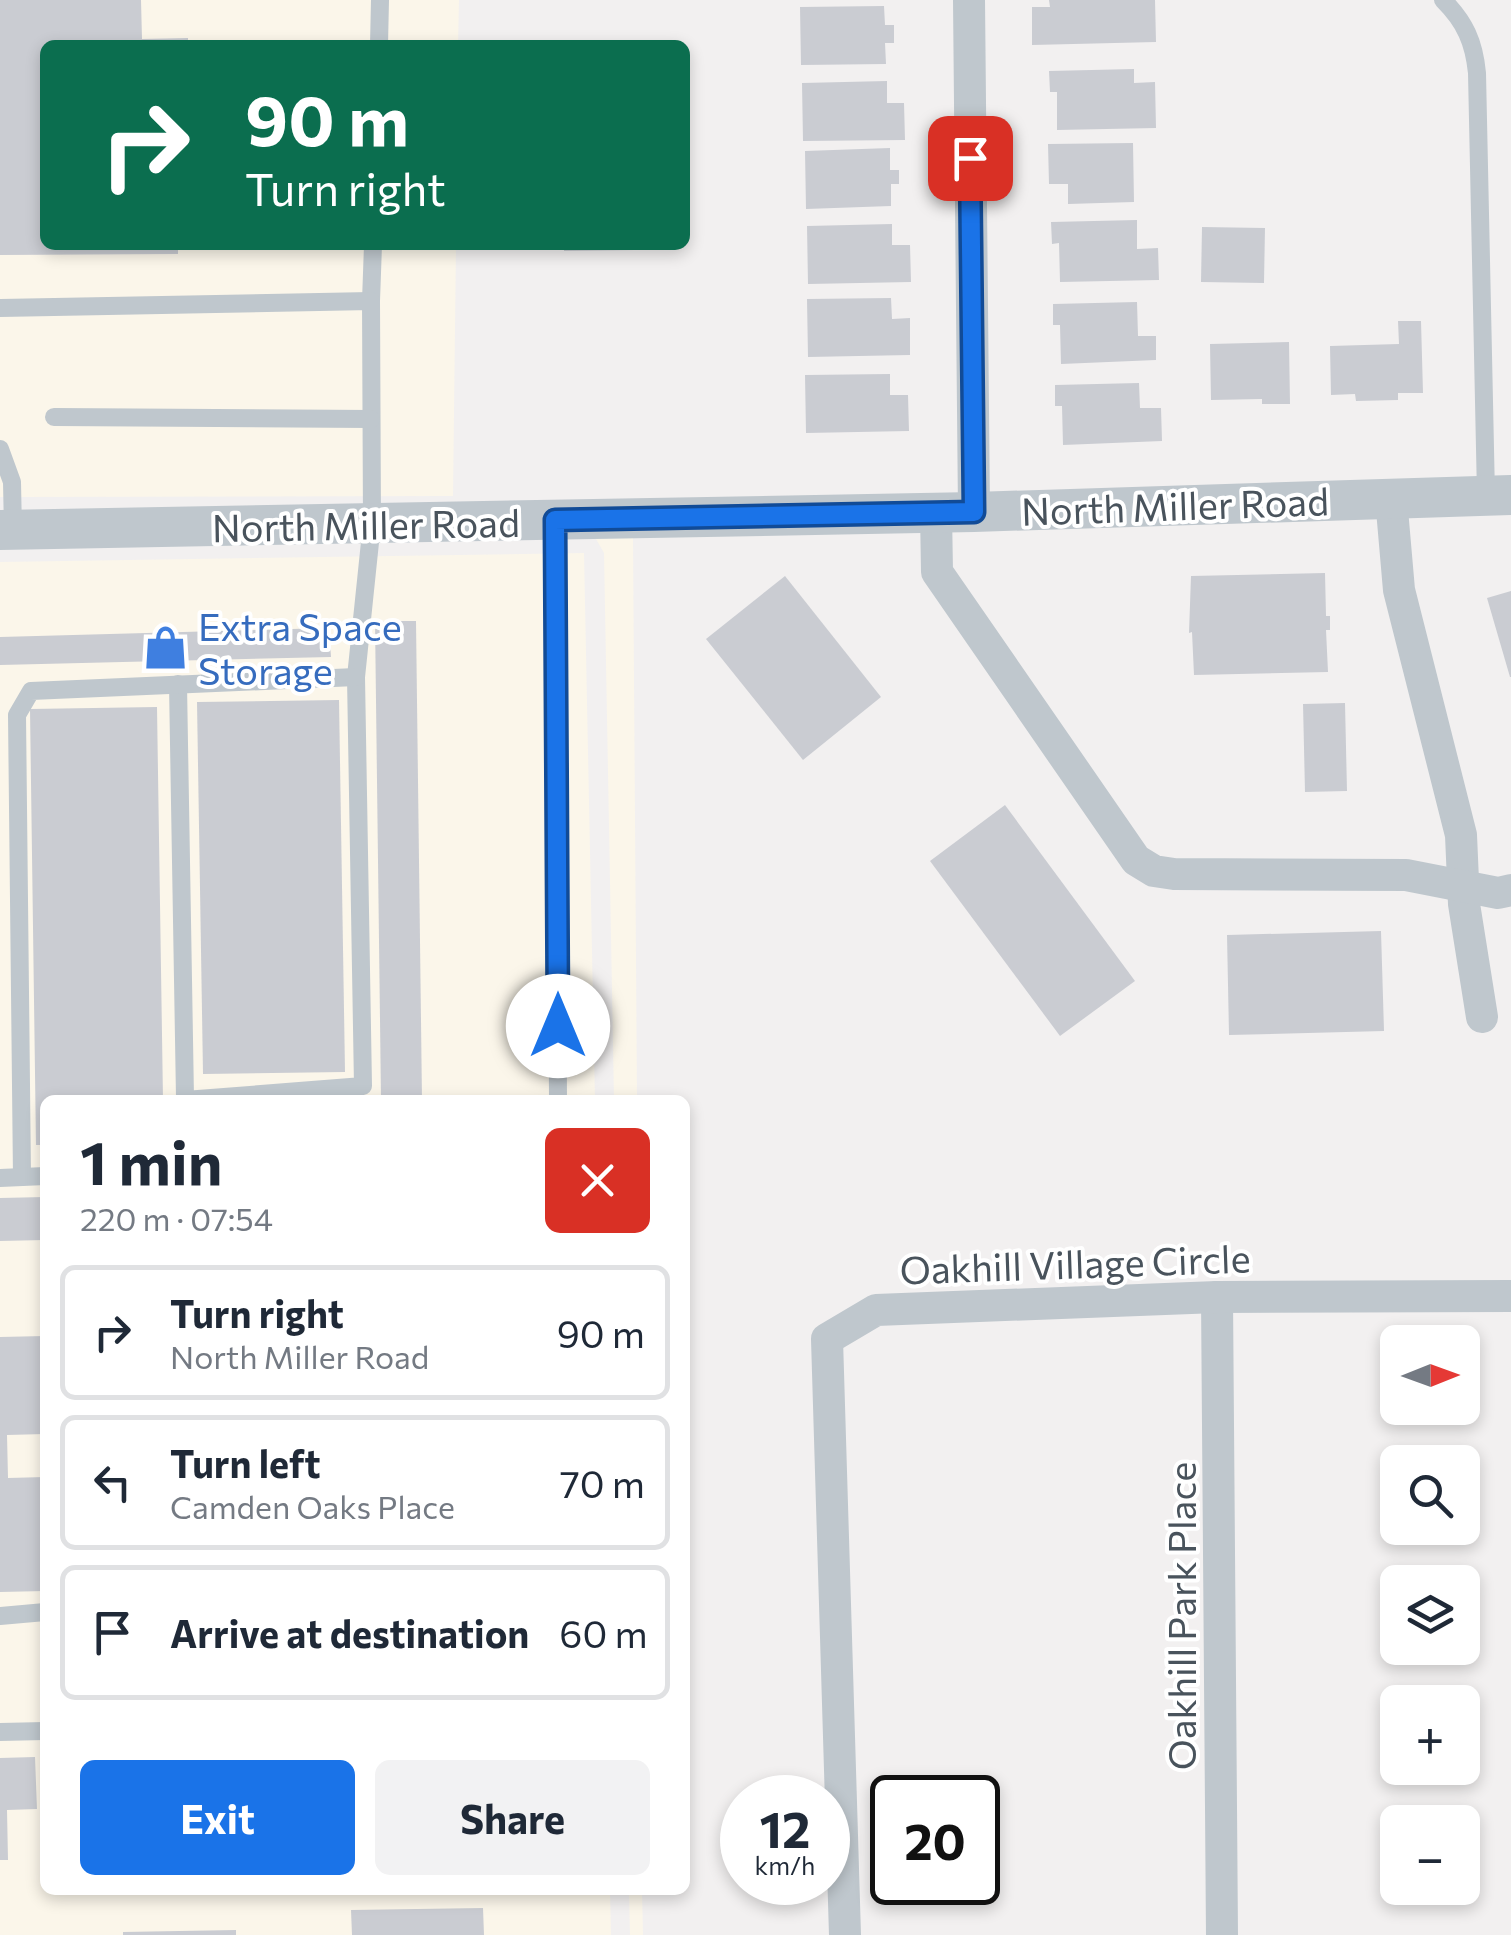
<!DOCTYPE html>
<html lang="en">
<head>
<meta charset="utf-8">
<style>
  body { margin:0; font-family:Commissioner,sans-serif; background:#f2f2f3; color:#1f2937; height:100vh; display:flex; flex-direction:column; font-size:38px; white-space:nowrap }
  * { box-sizing:border-box; margin:0 }
  p { font-size:32px; color:#747a83 }
  .icon { flex:none; width:55px; height:55px; fill:none; stroke:currentColor; stroke-width:2; stroke-linecap:round; stroke-linejoin:round }
  .map { position:relative; flex:1; overflow:hidden }
  .details { position:absolute; left:40px; top:1095px; width:650px; height:800px; display:flex; flex-direction:column; background:#fff; border-radius:15px; box-shadow:0 5px 15px #0003 }
  .details>* { flex:none }
  .banner { position:absolute; left:40px; top:40px; width:650px; height:210px; border-radius:15px; box-shadow:0 5px 15px #0003; background:#0b6e4f; color:#fff; overflow:hidden }
  .needle { width:65px; rotate:89deg }
  .controls { position:absolute; left:1380px; top:1325px; display:grid; gap:20px }
  .controls a { display:grid; place-items:center; width:100px; height:100px; border-radius:15px; background:#fff; box-shadow:0 5px 15px #0003; font-size:50px }
  .speed { position:absolute; left:720px; top:1775px; display:flex; gap:20px; font-size:50px; font-weight:700; text-align:center }
  .speed>* { display:grid; place-content:center; width:130px; height:130px; border-radius:50%; background:#fff; box-shadow:0 5px 15px #0003; line-height:1 }
  .speed small { font-size:25px; font-weight:400 }
  .speed .limit { border:5px solid #111; border-radius:15px; background:#fff; color:#111 }
  .pin { position:absolute; display:grid; place-items:center; width:85px; height:85px; color:#fff; margin:-42px; border-radius:20px; box-shadow:0 5px 15px #0006 }
  .me { position:absolute; width:110px; margin:-55px; rotate:0deg; stroke-linejoin:round; filter:drop-shadow(0 0 8px #0008) }
  .turn { display:flex; align-items:center; gap:35px; height:210px; padding:0 40px; font-size:45px }
  .turn .icon { width:130px; height:130px; stroke-width:2.5 }
  .turn b { display:block; font-size:70px; line-height:85px }
  .round { display:grid; place-items:center; flex:none; width:105px; height:105px; border-radius:15px; background:#f2f2f3 }
  .head { display:flex; align-items:center; justify-content:space-between; height:170px; padding:0 40px }
  h1 { font-size:60px; font-weight:700; line-height:75px }
  .primary-button { display:flex; gap:20px; margin-top:auto; padding:20px 40px }
  .primary-button a { flex:1; height:115px; border-radius:15px; background:#1a73e8; color:#fff; font-size:40px; font-weight:700; line-height:115px; text-align:center }
  .primary-button a+a { background:#f2f2f3; color:#1f2937 }
  ul { padding:0; list-style:none }
  li { display:flex; align-items:center; gap:30px; height:135px; margin:0 20px 15px; padding:0 20px; border:5px solid #e0e1e3; border-radius:15px }
  li div { flex:1 }
  li b { display:block; font-size:38px }
  li em { font-style:normal }
  .map>svg:first-child { display:block }
  .commercial { fill:#fbf6ea }
  .building { fill:#caccd2 }
  .lines { fill:none; stroke-linecap:round; stroke-linejoin:round }
  .service { stroke:#bfc7cd; stroke-width:18 }
  .minor { stroke:#bfc7cd; stroke-width:32 }
  .tertiary { stroke:#bfc7cd; stroke-width:40 }
  .route-casing { stroke:#114b97; stroke-width:25 }
  .route { stroke:#1a73e8; stroke-width:18 }
  .labels { text-anchor:middle; dominant-baseline:central; stroke-width:8; stroke-linejoin:round; paint-order:stroke }
  .street-label { font-size:38px; fill:#49535c; stroke:#fff }
  .shop-label { font-size:38px; fill:#366cbe; stroke:#fff; text-anchor:start }
</style>
</head>
<body>
<div class="map">
<svg width="1511" height="1935" viewBox="0 0 1511 1935">
  <rect width="100%" height="100%" fill="#f2f0f0"/>
  <g class="commercial">
    <path d="M0 0H459L458 45H45V245H456L453 496 0 497Z"/>
    <path d="M633 538 637 1100H614L604 553 596 539Z"/>
    <path d="M584 553 595 1100H45V1890H610L611 1935H0V562Z"/>
    <path d="M629 1890H642L643 1935H630Z"/>
  </g>
  <g class="building">
    <path d="M0 0H141L142 39 188 38V45H45V245H178V254L0 255Z"/>
    <path d="M1049 0H1155L1156 42 1032 45V7H1050Z"/>
    <path d="M884 6 885 25H894V43H885L886 64 801 65 800 7Z"/>
    <path d="M1134 69V83L1155 82 1156 128 1057 130V92H1050L1049 71Z"/>
    <path d="M887 81V103H904L905 140 803 141 802 83Z"/>
    <path d="M1133 143 1134 202 1068 204V184H1049L1048 144Z"/>
    <path d="M890 148V170H899V184H891V206L806 209 805 151Z"/>
    <path d="M1137 220V249L1158 248 1159 280 1060 282 1059 243 1052 244 1051 222Z"/>
    <path d="M892 224V245H910L911 282 808 284 807 226Z"/>
    <path d="M1202 227 1265 228 1264 283 1201 282Z"/>
    <path d="M564 245H634V250L564 251Z"/>
    <path d="M891 298 892 319 910 318V355L808 357 807 299Z"/>
    <path d="M1137 302 1138 336H1156V360L1061 364 1060 325H1053V304Z"/>
    <path d="M1398 321H1421L1423 393H1398V400L1356 401 1355 394 1331 395 1330 346 1399 344Z"/>
    <path d="M1289 342 1290 404H1262V399L1211 400 1210 344Z"/>
    <path d="M890 374V395H908L909 431 806 433 805 375Z"/>
    <path d="M1139 383 1140 408H1161L1162 441 1063 445 1062 406H1055V385Z"/>
    <path d="M1325 573 1326 616H1330V630H1326L1328 672 1194 675 1192 632 1189 633 1191 576Z"/>
    <path d="M785 576 881 697 803 760 706 639Z"/>
    <path d="M1511 591V677H1510L1487 598Z"/>
    <path d="M375 621H416L422 1100H381Z"/>
    <path d="M329 628 331 657 0 665V637Z"/>
    <path d="M339 700 345 1072 203 1074 197 702Z"/>
    <path d="M1345 703 1347 791 1305 792 1303 704Z"/>
    <path d="M157 707 163 1100H45V1145H36L30 709Z"/>
    <path d="M1005 805 1135 981 1060 1036 930 861Z"/>
    <path d="M1381 931 1384 1031 1229 1035 1227 935Z"/>
    <path d="M45 1197V1240L0 1241V1198Z"/>
    <path d="M45 1336V1434L7 1435 8 1478 45 1477V1591L0 1592V1337Z"/>
    <path d="M35 1757 37 1809 7 1810 8 1860H0V1758Z"/>
    <path d="M483 1908 484 1935H352L351 1910Z"/>
    <path d="M236 1930V1935H123V1932Z"/>
  </g>
  <g class="lines">
    <g class="service">
      <path d="M1443 0C1465 22 1474 42 1477 73L1486 495"/>
      <path d="M379 45 380 0"/>
      <path d="M371 301 373 245"/>
      <path d="M0 308 371 301 372 523 356 677 363 1086 185 1100"/>
      <path d="M54 417 371 419"/>
      <path d="M0 449 12 482 13 530"/>
      <path d="M555 520 558 1100"/>
      <path d="M178 684 185 1098"/>
      <path d="M22 1177 17 715 31 691 356 677"/>
      <path d="M0 1178 45 1176"/>
      <path d="M0 1616 45 1612"/>
      <path d="M0 1732 45 1731"/>
    </g>
    <g class="minor">
      <path d="M969 0 974 512"/>
      <path d="M1391 498 1399 590 1461 835 1464 904 1482 1017"/>
      <path d="M936 512 937 572 1136 860 1154 871 1174 874 1406 875 1498 893 1511 890"/>
      <path d="M1217 1297 1222 1935"/>
      <path d="M845 1935 827 1339 876 1310 1217 1297 1511 1296"/>
    </g>
    <path class="tertiary" d="M0 530 974 512 1511 495"/>
  </g>
  <g class="lines">
    <defs>
      <path id="route" d="M558 1026 555 520 974 512 970 158"/>
    </defs>
    <use href="#route" class="route-casing"/>
    <use href="#route" class="route"/>
  </g>
  <defs>
    <symbol id="shop-bare" viewBox="-9 -9 18 18"><path d="M-5-2.5h2.3a2.7 3.5 0 0 1 5.4 0H5L5.5 6h-11ZM-1.5-2.5h3a1.5 2.3 0 0 0-3 0Z" fill="#3f7fe0" stroke="#fff" stroke-width="2.5" paint-order="stroke"/></symbol>
  </defs>
  <g fill-rule="evenodd">
    <use href="#shop-bare" x="134" y="616" width="63" height="63"/>
  </g>
  <g class="labels">
    <g class="street-label">
      <text transform="translate(1175 505) rotate(-2)">North Miller Road</text>
      <text transform="translate(366 524) rotate(-1)">North Miller Road</text>
      <text transform="translate(1075 1263) rotate(-2)">Oakhill Village Circle</text>
      <text transform="translate(1180 1616) rotate(-90)">Oakhill Park Place</text>
    </g>
    <g class="shop-label">
      <text x="198" y="625">Extra Space<tspan x="198" dy="44">Storage</tspan></text>
    </g>
  </g>
</svg>
<div class="controls">
<a><svg class="needle" viewBox="-14 -14 28 28"><path d="M0-13l5 13h-10z" fill="#e53935"/><path d="M0 13l5-13h-10z" fill="#747a83"/></svg></a>
<a><svg class="icon" aria-label="search" viewBox="0 0 24 24"><circle cx="10" cy="10" r="6"/><path d="M15 15l6 6"/></svg></a>
<a><svg class="icon" aria-label="layers" viewBox="0 0 24 24"><path d="M12 4l9 5-9 5-9-5zM3 14l9 5 9-5"/></svg></a>
<a>+</a>
<a>−</a>
</div>
<div class="speed"><div>12<small>km/h</small></div><div class="limit">20</div></div>
<div class="pin" style="left:970px;top:158px;background:#d93025"><svg class="icon" aria-label="arrive" viewBox="0 0 24 24"><path d="M6 21V4h12l-3 4 3 4H6"/></svg></div>
<svg class="me" style="left:558px;top:1026px" viewBox="-20 -20 40 40"><circle r="19" fill="#fff"/><path d="M0-13L10 11 0 6-10 11z" fill="#1a73e8"/></svg>
<div class="banner">
<div class="turn"><svg class="icon" aria-label="right" viewBox="0 0 24 24"><path d="M7 20v-9h11M14 6l5 5-5 5"/></svg><div><b>90 m</b>Turn right</div></div>
</div>
<section class="details">
<div class="head"><div><h1>1 min</h1><p>220 m · 07:54</p></div><a class="round" style="background:#d93025;color:#fff"><svg class="icon" aria-label="close" viewBox="0 0 24 24"><path d="M6 6l12 12M18 6L6 18"/></svg></a></div>
<ul>
<li><svg class="icon" aria-label="right" viewBox="0 0 24 24"><path d="M7 20v-9h11M14 6l5 5-5 5"/></svg><div><b>Turn right</b><p>North Miller Road</p></div><em>90 m</em></li>
<li><svg class="icon" aria-label="left" viewBox="0 0 24 24"><path d="M17 20v-9H6M10 6l-5 5 5 5"/></svg><div><b>Turn left</b><p>Camden Oaks Place</p></div><em>70 m</em></li>
<li><svg class="icon" aria-label="arrive" viewBox="0 0 24 24"><path d="M6 21V4h12l-3 4 3 4H6"/></svg><div><b>Arrive at destination</b></div><em>60 m</em></li>
</ul>
<div class="primary-button"><a>Exit</a><a>Share</a></div>
</section>
</div>
</body>
</html>
